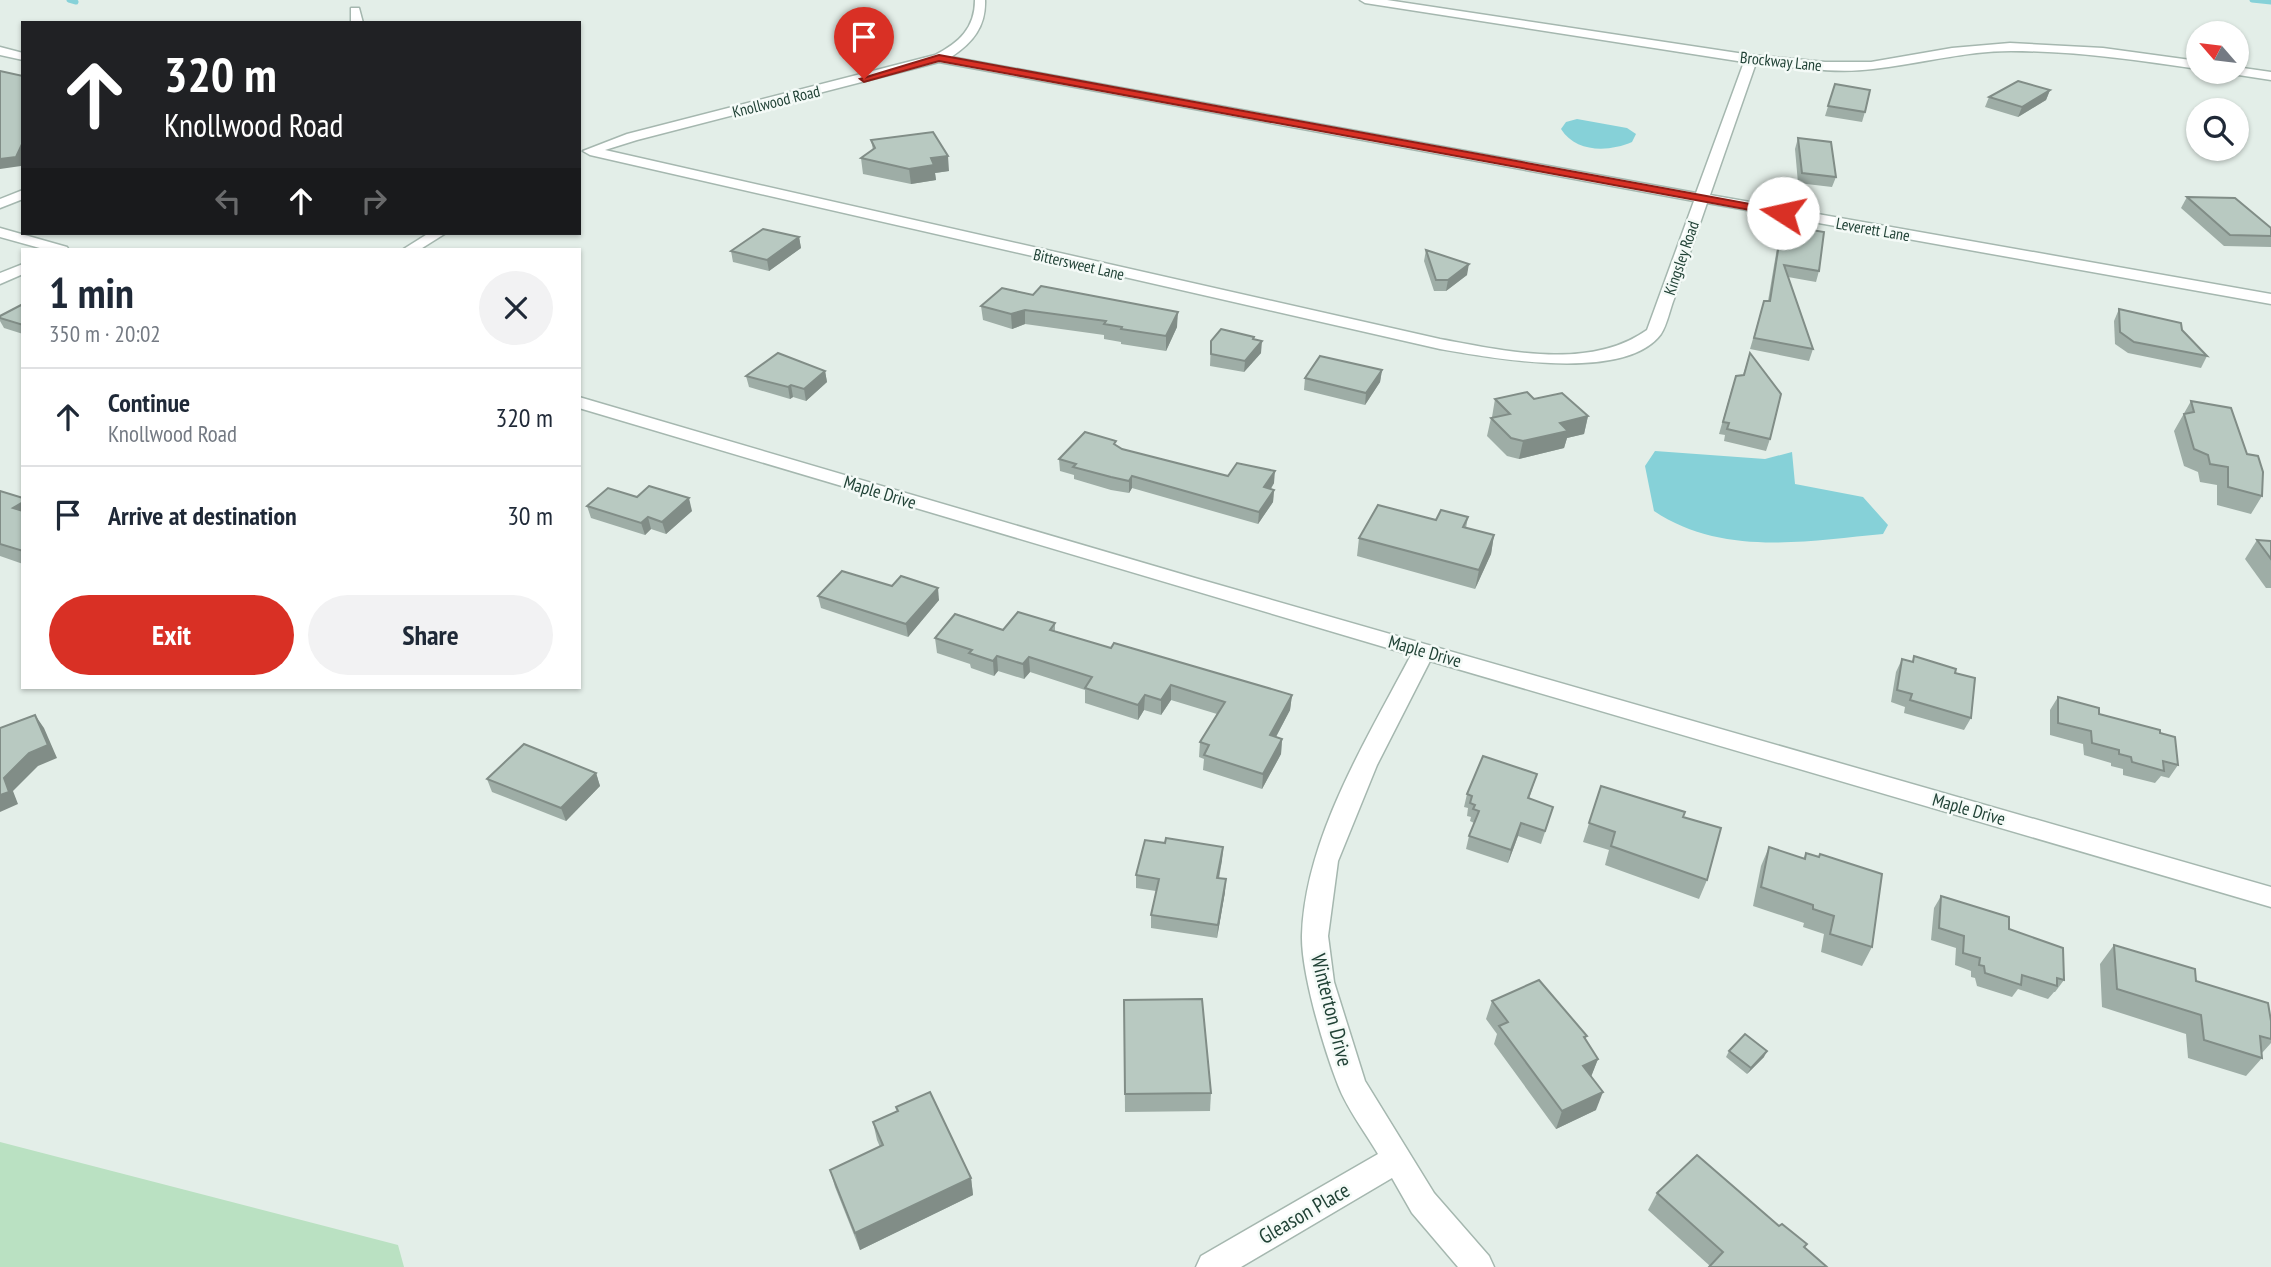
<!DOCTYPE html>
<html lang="en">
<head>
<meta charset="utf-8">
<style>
  body { margin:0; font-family:"PT Sans Narrow",sans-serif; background:#f2f2f3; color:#1f2937; height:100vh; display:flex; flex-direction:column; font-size:26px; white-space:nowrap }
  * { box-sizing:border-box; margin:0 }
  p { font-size:23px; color:#747a83 }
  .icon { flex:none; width:38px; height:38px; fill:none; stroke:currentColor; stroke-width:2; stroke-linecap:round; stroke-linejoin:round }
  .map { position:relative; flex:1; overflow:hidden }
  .panel { position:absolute; left:21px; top:248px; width:560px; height:441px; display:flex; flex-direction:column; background:#fff; border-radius:0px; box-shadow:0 2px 5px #0004 }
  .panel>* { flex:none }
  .hud { position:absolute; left:21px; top:21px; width:560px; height:214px; border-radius:0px; box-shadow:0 2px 5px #0004; background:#202124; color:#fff; overflow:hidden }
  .needle { width:46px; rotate:298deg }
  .fabs { position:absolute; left:2186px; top:21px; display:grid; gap:14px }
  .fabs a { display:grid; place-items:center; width:63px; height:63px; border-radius:50%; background:#fff; box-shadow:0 2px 5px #0004; font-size:35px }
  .pin { position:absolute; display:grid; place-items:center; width:60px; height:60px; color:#fff; margin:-72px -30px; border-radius:50% 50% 50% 0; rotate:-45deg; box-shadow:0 0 7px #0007 }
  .pin .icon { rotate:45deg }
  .me { position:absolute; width:77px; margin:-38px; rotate:280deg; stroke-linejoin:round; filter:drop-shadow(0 0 5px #0008) }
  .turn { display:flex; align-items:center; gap:24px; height:147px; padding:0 28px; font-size:32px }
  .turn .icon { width:91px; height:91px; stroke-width:2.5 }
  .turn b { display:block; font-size:49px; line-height:60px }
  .lanes { display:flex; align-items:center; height:66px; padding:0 28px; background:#0003; justify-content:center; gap:35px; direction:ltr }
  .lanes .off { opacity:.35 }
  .round { display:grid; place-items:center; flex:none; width:74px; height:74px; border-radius:37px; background:#f2f2f3 }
  .head { display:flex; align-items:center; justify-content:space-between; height:119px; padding:0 28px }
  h1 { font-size:42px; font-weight:800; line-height:52px }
  .cta { display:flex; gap:14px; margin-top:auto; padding:14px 28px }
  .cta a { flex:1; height:80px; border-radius:42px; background:#d93025; color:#fff; font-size:28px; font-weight:800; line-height:80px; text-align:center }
  .cta a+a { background:#f2f2f3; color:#1f2937 }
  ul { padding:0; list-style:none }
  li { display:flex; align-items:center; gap:21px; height:98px; padding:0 28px; border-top:2px solid #e0e1e3 }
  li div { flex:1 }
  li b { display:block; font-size:26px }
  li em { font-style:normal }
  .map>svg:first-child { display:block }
  .green { fill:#bae1c2 }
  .water { fill:#86d1d8 }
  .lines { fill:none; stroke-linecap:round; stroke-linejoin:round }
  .stream { stroke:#86d1d8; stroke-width:5 }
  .minor-casing { stroke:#a5b7af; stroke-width:3 }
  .minor { fill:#fff; fill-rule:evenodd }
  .wall { fill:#9eada6 }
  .shaded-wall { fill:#818d87 }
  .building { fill:#b8c9c1; stroke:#818d87; stroke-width:2 }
  .route { fill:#d93025; stroke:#8d1f18; stroke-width:2 }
  .labels { text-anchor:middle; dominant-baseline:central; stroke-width:5; stroke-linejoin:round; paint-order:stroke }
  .far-street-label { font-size:16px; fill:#214236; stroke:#f4faf7 }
  .street-label { font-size:18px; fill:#214236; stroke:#f4faf7 }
  .near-street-label { font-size:21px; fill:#214236; stroke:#f4faf7 }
</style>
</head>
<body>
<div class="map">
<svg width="2271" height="1267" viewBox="0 0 2271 1267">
  <rect width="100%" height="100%" fill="#e3eee8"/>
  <path class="green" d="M0 1142 398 1245 404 1267H0Z"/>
  <g class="water">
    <path d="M1577 119 1627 128 1636 134 1632 142C1609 152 1576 153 1561 129L1566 122Z"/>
    <path d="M1655 451 1765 459 1792 452 1795 484 1863 497 1888 525 1883 534C1806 541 1723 557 1654 511L1645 466Z"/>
  </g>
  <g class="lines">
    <g class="stream">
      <path d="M69 0 76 2"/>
      <path d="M2252 0 2271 2"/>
    </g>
    <defs>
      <g id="minor">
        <path d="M975 0H985C986 26 973 43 951 57L1696 193 1744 62 1365 3 1360 0H1387L1751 55 1825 62H1871L1952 48 2010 43 2103 48 2198 61V69C2136 60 2074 51 2011 51 1965 51 1919 64 1873 69 1835 74 1794 67 1756 63L1710 195 2271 294V304L1707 203C1696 235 1685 267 1674 299 1670 309 1667 325 1661 334 1625 383 1491 358 1440 349L590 155 583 151 627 134 935 55C959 43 975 28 975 0ZM939 62 1694 201 1647 330C1589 371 1505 351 1440 339L605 150 637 140Z"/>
        <path d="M351 8H359L363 23H351Z"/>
        <path d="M0 47 23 53V60L0 55Z"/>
        <path d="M2236 67 2271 72V80L2232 74 2230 72H2236Z"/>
        <path d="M23 190V199L0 208V199Z"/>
        <path d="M0 228 67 247 69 250H47L0 237Z"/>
        <path d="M429 233H446L419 250H402Z"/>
        <path d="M23 264V274L0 284V273Z"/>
        <path d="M579 397 1195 578 2271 887V907L1430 661 1377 765 1338 861 1328 936 1334 982 1365 1081 1434 1193 1489 1256 1494 1267H1458L1412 1213 1392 1178 1241 1267H1196L1201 1256 1378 1154C1365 1132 1347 1109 1338 1085 1324 1049 1301 973 1302 935 1305 838 1367 739 1411 655L579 408Z"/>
      </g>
    </defs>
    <use href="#minor" class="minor-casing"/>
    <use href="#minor" class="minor"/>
  </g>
  <g class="wall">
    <path d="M1835 84 1865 112 1862 122 1825 116Z"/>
    <path d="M2050 90 2046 100 2018 117 1985 107 1989 97Z"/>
    <path d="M1798 138 1836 177 1832 187 1798 183 1795 149Z"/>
    <path d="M871 140 949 171 935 173 936 180 911 184 863 174 861 158 873 150Z"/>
    <path d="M2187 197 2271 228V247L2224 246 2181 208Z"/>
    <path d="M1782 225 1819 271 1816 282 1788 277 1813 349 1809 361 1750 349 1764 301H1768L1779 236Z"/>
    <path d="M799 237 801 248 769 271 733 262 731 251Z"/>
    <path d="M1426 250 1467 275 1446 291H1434L1424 261Z"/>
    <path d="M1002 288 1177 327 1166 351 1121 344V342L1104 339V335L1025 324 1012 329 983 320 981 306Z"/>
    <path d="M23 304V334L4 328 0 321V316Z"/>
    <path d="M2119 309 2182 330 2207 356 2201 368 2128 353 2115 344 2114 321Z"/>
    <path d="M1211 341 1261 353 1244 372 1210 366Z"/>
    <path d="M1750 353 1770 439 1766 451 1724 441 1725 435 1719 434 1732 388 1743 375Z"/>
    <path d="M1382 370 1380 382 1365 405 1304 390 1305 378Z"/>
    <path d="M825 371 827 382 806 401 793 397 790 399 749 387 746 376Z"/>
    <path d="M1495 399H1534L1588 416 1584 434 1567 438 1564 448 1519 459 1507 456 1487 436 1491 418H1493L1492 417Z"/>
    <path d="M2191 401 2262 496 2251 514 2217 505V485L2200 482 2198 472 2184 466 2174 431Z"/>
    <path d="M1116 445 1122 449 1228 476 1274 483 1271 489 1274 490 1273 502 1258 524 1132 488 1129 493 1111 490 1074 479V475L1060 471 1059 459Z"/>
    <path d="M0 491 23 498V564L0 556Z"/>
    <path d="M637 497 692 511 666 534 651 529 645 535 591 518 587 506Z"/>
    <path d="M1468 517 1466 528 1494 535 1491 554 1475 589 1357 556 1359 538 1436 520Z"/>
    <path d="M2257 540 2271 559V588H2266L2245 559Z"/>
    <path d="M892 586 939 600 908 637 821 608 818 596Z"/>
    <path d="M1055 623V631L1111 648 1292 695 1290 710 1276 737 1282 739 1281 754 1262 789 1203 770 1204 759 1199 757 1200 742 1217 714 1171 700 1161 715 1144 710 1138 720 1085 703V690L1030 672 1024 679 998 671 994 676 971 668 970 664 937 653 935 638Z"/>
    <path d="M1914 656 1955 673 1971 718 1964 730 1904 713 1905 707 1891 702 1896 672 1902 659 1912 662Z"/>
    <path d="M2058 697 2099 714 2160 733 2178 765 2169 778 2161 776 2155 783 2123 775V769L2111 766V763L2084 755 2083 744 2050 735V710Z"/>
    <path d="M596 773 600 786 566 821 492 792 487 779Z"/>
    <path d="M1537 774 1529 799 1549 820 1541 844 1518 836 1508 863 1466 849 1469 836 1474 823 1470 821 1471 817 1467 816 1468 808 1464 807 1467 794Z"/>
    <path d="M1601 786 1683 817 1707 880 1699 899 1605 865 1609 850 1583 842Z"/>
    <path d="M1165 843 1223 847 1222 860 1219 879 1225 892 1217 938 1151 928V915L1156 891 1136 888V875Z"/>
    <path d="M1769 847 1803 859 1806 853 1819 857 1820 854 1872 947 1862 966 1821 952 1824 934 1803 927 1804 923 1753 906 1761 866Z"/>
    <path d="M1941 896 2009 929 2064 980 2055 992H2054L2048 999 2018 989 2012 997 1977 986 1975 978 1971 977V971L1955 965 1956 948 1931 940 1934 908Z"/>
    <path d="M2114 945 2196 981 2271 1021V1043L2262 1053V1058L2246 1076 2188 1058 2186 1034 2102 1007 2100 964Z"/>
    <path d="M1124 1000 1211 1093 1210 1111 1125 1112Z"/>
    <path d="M1492 1001 1587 1036 1585 1039 1598 1059 1591 1076 1596 1110 1556 1129 1494 1044 1497 1034 1486 1019Z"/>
    <path d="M1729 1051 1764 1057 1747 1074 1726 1057Z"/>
    <path d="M873 1122 971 1178 973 1195 860 1250 835 1187 830 1170 880 1147 877 1140Z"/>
    <path d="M1657 1193 1804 1248 1710 1266 1648 1210Z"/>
  </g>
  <g class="shaded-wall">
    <path d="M2050 90 2046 100 2018 117 2022 107Z"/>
    <path d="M23 142V161L21 166 0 169V159Z"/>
    <path d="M948 156 949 171 935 173 936 180 911 184 909 169 931 158Z"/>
    <path d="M799 237 801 248 769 271 767 260Z"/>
    <path d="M1469 264 1467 275 1446 291 1448 280Z"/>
    <path d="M1025 310V324L1012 329 1011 314Z"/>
    <path d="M1178 312 1177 327 1166 351V336Z"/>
    <path d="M1262 341 1261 353 1244 372 1245 361Z"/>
    <path d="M1382 370 1380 382 1365 405 1366 393Z"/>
    <path d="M825 371 827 382 806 401 804 389Z"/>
    <path d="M791 385 793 397 790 399 788 387Z"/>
    <path d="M1588 416 1584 434 1567 438 1564 448 1519 459 1523 441 1560 423Z"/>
    <path d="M1275 471 1274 483 1264 499V487Z"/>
    <path d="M1132 476V488L1129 493V481Z"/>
    <path d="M1274 490 1273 502 1258 524 1259 512Z"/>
    <path d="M689 498 692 511 666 534 662 522Z"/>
    <path d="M23 502V523L13 508Z"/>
    <path d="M648 517 651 529 645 535 641 523Z"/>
    <path d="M1494 535 1491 554 1475 589 1479 570Z"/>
    <path d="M938 588 939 600 908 637 906 624Z"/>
    <path d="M997 656 998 671 994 676 993 661Z"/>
    <path d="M1029 657 1030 672 1024 679 1023 664Z"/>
    <path d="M1171 685V700L1161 715V700Z"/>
    <path d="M1145 695 1144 710 1138 720V705Z"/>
    <path d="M1292 695 1290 710 1269 750 1270 735Z"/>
    <path d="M35 715 44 728 57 758 38 766 13 791 18 804 0 812V795L4 778Z"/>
    <path d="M1282 739 1281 754 1262 789 1263 774Z"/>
    <path d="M596 773 600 786 566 821 561 808Z"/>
    <path d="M1521 823 1518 836 1508 863 1511 850Z"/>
    <path d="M1223 847 1222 860 1216 891 1217 878Z"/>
    <path d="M1226 879 1225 892 1217 938 1218 925Z"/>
    <path d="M1767 1051 1764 1057 1747 1074 1751 1068Z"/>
    <path d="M1598 1059 1591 1077 1583 1066Z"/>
    <path d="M1603 1092 1596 1110 1556 1129 1562 1111Z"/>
    <path d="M971 1178 973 1195 860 1250 855 1233Z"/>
  </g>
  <g class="building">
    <path d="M0 71 23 76V142L16 157 0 159Z"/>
    <path d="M2018 81 2050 90 2022 107 1989 97Z"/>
    <path d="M1835 84 1870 90 1865 112 1828 106Z"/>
    <path d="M933 132 948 156 931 158 934 165 909 169 861 158 875 148 871 140Z"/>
    <path d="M1798 138 1831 142 1836 177 1802 173Z"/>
    <path d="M2187 197 2235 198 2271 228V236L2230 235Z"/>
    <path d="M1782 225 1824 232 1819 271 1784 265 1813 349 1754 338 1764 301H1770Z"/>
    <path d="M763 229 799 237 767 260 731 251Z"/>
    <path d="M1426 250 1469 264 1448 280H1436Z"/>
    <path d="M1041 286 1178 312 1166 336 1121 329 1122 327 1104 324 1106 321 1025 310 1011 314 981 306 1002 288 1033 295Z"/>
    <path d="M23 304V325L0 318V316Z"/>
    <path d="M2119 309 2181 323 2182 330 2207 356 2134 342 2120 332Z"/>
    <path d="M1221 329 1254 337 1253 339 1262 341 1245 361 1211 354V341Z"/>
    <path d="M778 353 825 371 804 389 791 385 788 387 746 376Z"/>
    <path d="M1750 353 1781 394 1770 439 1727 429 1729 423 1723 422 1736 376 1744 375Z"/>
    <path d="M1320 356 1382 370 1366 393 1305 378Z"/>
    <path d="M1527 392 1534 399 1562 393 1588 416 1560 423 1568 431 1523 441 1511 438 1491 418 1510 414 1495 399Z"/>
    <path d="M2191 401 2231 408 2247 454 2258 456 2263 472 2262 496 2228 487V467L2210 464 2208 455 2194 449 2184 414 2194 412Z"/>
    <path d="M1085 432 1116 441 1114 444 1122 449 1228 476 1237 463 1275 471 1264 487 1274 490 1259 512 1132 476 1129 481 1111 477 1073 467 1076 464 1059 459Z"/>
    <path d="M649 486 689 498 662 522 648 517 641 523 587 506 608 488 637 497Z"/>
    <path d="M0 491 23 498V502L13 508 23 511V551L0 544Z"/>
    <path d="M1378 505 1436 520 1441 510 1468 517 1463 527 1494 535 1479 570 1359 538Z"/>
    <path d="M2257 540 2271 541V559Z"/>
    <path d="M842 571 892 586 901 576 938 588 906 624 818 596Z"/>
    <path d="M1018 612 1055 623 1050 630 1111 648 1114 643 1292 695 1270 735 1282 739 1263 774 1204 755 1209 745 1200 742 1225 702 1171 685 1161 700 1145 695 1138 705 1085 688 1092 677 1029 657 1023 664 997 656 993 661 969 653 972 650 935 638 955 614 1003 630Z"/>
    <path d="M1914 656 1956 669 1955 673 1975 678 1971 718 1910 700 1912 694 1897 690 1902 659 1913 662Z"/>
    <path d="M2058 697 2099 708V714L2160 730V733L2175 737 2178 765 2163 761 2164 771 2132 762 2131 757 2119 754V750L2092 743 2091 731 2058 723Z"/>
    <path d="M35 715 48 745 29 753 4 778 9 792 0 795V728Z"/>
    <path d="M524 744 596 773 561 808 487 779Z"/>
    <path d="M1483 756 1537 774 1528 798 1553 807 1545 831 1521 823 1511 850 1469 836 1479 811 1473 809 1475 805 1470 803 1472 796 1467 794Z"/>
    <path d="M1601 786 1685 812 1683 817 1721 828 1707 880 1611 846 1615 832 1589 823Z"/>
    <path d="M1166 838 1223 847 1217 878 1226 879 1218 925 1151 915 1159 879 1136 875 1145 840 1165 843Z"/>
    <path d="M1769 847 1805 859 1806 853 1819 857 1820 854 1882 874 1872 947 1830 934 1834 916 1813 909V905L1761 887Z"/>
    <path d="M1941 896 2009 917V929L2063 948 2064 980 2057 978V986L2022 975 2021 985 1985 973 1984 966 1979 965 1980 958 1963 953 1964 936 1939 928Z"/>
    <path d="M2114 945 2195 969 2196 981 2268 1003 2271 1021V1039L2260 1036 2262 1058 2204 1040 2201 1015 2117 989Z"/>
    <path d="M1539 980 1587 1036 1584 1037 1598 1059 1583 1066 1603 1092 1562 1111 1499 1026 1508 1022 1492 1001Z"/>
    <path d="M1202 999 1211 1093 1125 1094 1124 1000Z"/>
    <path d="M1745 1034 1767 1051 1751 1068 1729 1051Z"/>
    <path d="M930 1092 971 1178 855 1233 830 1170 883 1145 873 1122 898 1111 896 1107Z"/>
    <path d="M1697 1155 1779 1226 1782 1224 1807 1244 1804 1247 1827 1267H1709L1723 1252 1657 1193Z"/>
  </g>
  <path class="route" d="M939 55 1783 210 1788 213 1783 216 939 61 864 82 860 79Z"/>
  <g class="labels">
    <g class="far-street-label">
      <text transform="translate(1781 61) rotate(6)">Brockway Lane</text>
      <text transform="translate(776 101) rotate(-14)">Knollwood Road</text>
      <text transform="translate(1873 229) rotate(10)">Leverett Lane</text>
      <text transform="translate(1681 258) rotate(-71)">Kingsley Road</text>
      <text transform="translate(1079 264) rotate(13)">Bittersweet Lane</text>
    </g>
    <g class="street-label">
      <text transform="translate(880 492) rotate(17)">Maple Drive</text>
      <text transform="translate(1425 651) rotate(16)">Maple Drive</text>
      <text transform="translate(1969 809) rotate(16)">Maple Drive</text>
    </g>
    <g class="near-street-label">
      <text transform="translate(1332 1010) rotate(76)">Winterton Drive</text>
      <text transform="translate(1304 1213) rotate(-30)">Gleason Place</text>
    </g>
  </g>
</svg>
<div class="fabs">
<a><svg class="needle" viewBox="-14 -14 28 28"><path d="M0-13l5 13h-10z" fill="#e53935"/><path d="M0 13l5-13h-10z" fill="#747a83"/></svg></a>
<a><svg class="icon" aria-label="search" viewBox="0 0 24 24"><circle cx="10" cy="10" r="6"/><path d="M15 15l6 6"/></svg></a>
</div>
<div class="pin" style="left:864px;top:79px;background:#d93025"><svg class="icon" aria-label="arrive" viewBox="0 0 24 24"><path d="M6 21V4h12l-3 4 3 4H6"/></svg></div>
<svg class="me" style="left:1783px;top:213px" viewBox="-20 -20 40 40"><circle r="19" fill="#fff"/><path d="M0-13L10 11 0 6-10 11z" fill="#d93025"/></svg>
<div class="hud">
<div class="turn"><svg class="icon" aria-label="ahead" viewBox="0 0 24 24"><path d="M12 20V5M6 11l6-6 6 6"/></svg><div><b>320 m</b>Knollwood Road</div></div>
<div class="lanes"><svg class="icon off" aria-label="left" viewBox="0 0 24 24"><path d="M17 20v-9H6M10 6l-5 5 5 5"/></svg><svg class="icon" aria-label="ahead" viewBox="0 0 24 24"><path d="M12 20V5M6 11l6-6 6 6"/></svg><svg class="icon off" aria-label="right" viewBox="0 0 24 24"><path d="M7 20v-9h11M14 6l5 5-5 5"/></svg></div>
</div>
<section class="panel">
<div class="head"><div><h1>1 min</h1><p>350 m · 20:02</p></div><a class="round"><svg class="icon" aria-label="close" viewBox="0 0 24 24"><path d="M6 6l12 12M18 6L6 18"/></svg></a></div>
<ul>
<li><svg class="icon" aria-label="ahead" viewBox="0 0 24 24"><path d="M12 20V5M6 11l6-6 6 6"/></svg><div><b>Continue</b><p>Knollwood Road</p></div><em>320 m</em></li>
<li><svg class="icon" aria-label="arrive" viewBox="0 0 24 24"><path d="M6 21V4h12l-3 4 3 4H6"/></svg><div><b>Arrive at destination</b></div><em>30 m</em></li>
</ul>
<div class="cta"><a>Exit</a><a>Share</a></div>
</section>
</div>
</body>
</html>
